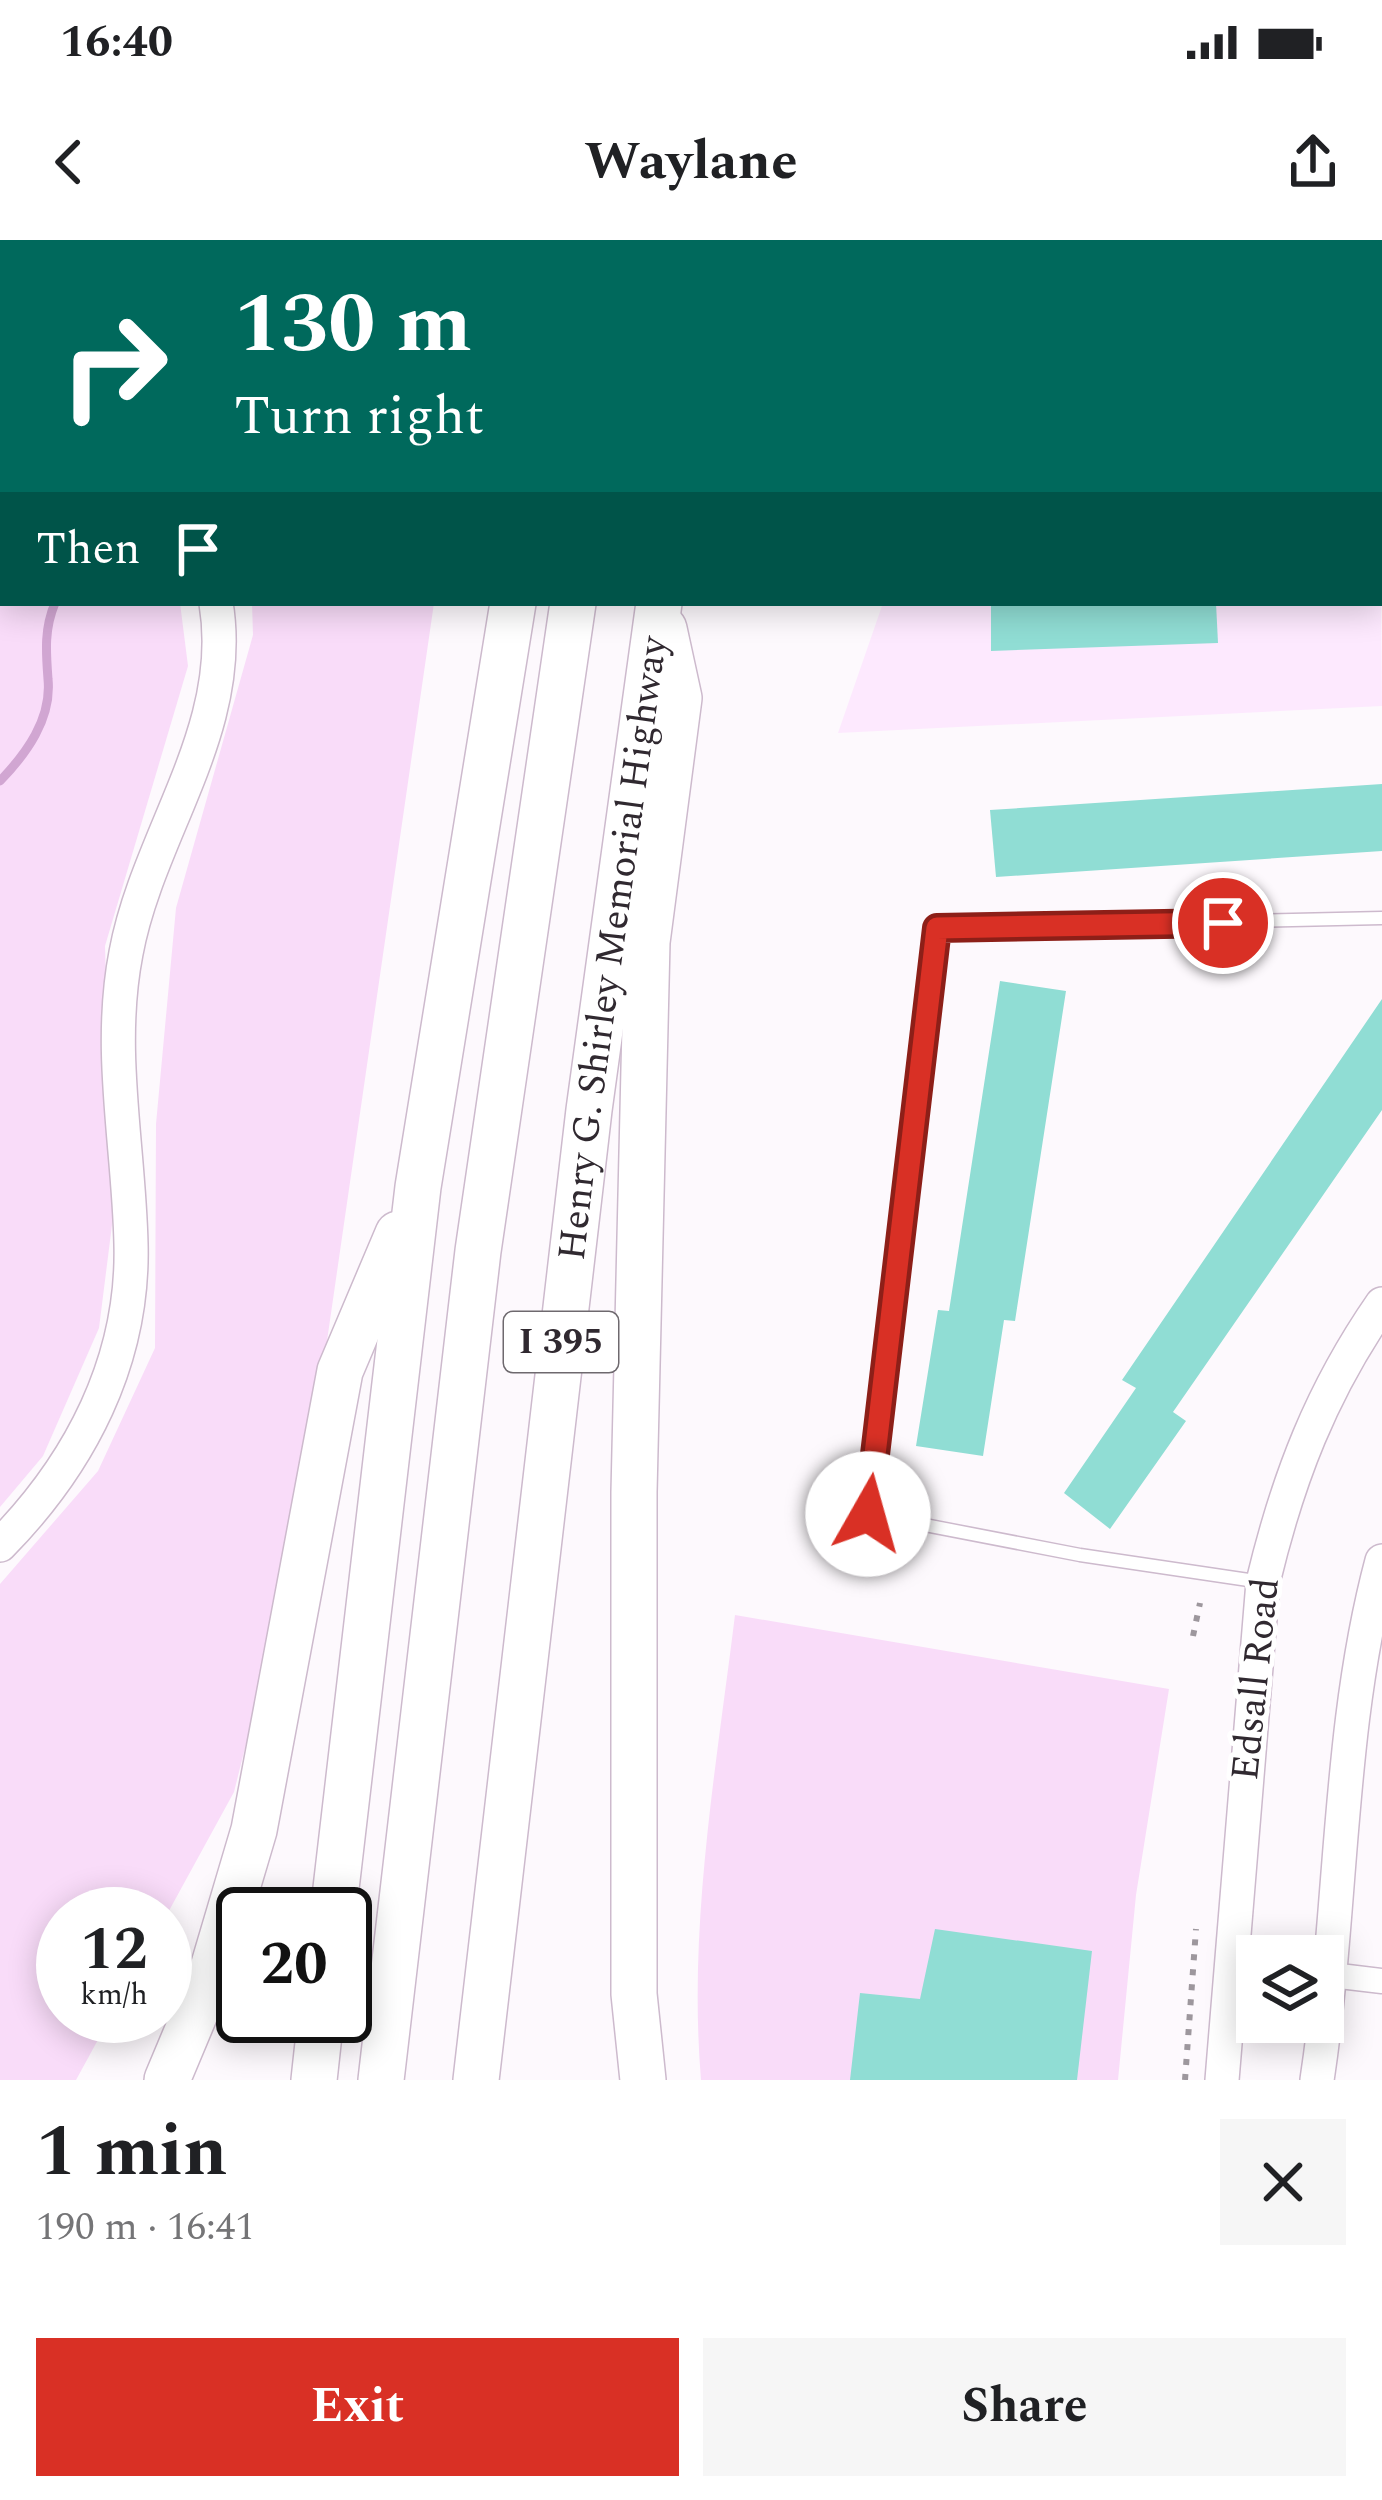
<!DOCTYPE html>
<html lang="en">
<head>
<meta charset="utf-8">
<style>
  body { margin:0; font-family:Spectral,serif; background:#f6f6f6; color:#202124; height:100vh; display:flex; flex-direction:column; font-size:45px; white-space:nowrap }
  * { box-sizing:border-box; margin:0 }
  p { font-size:39px; color:#757577 }
  .icon { flex:none; width:66px; height:66px; fill:none; stroke:currentColor; stroke-width:2; stroke-linecap:round; stroke-linejoin:round }
  .map { position:relative; height:1840px; overflow:hidden }
  .drawer { display:flex; flex-direction:column; background:#fff; flex:1 }
  .drawer>* { flex:none }
  .banner { position:absolute; left:0px; top:0px; width:1383px; height:366px; box-shadow:0 6px 30px #0003; background:#00695c; color:#fff; overflow:hidden }
  .buttons { position:absolute; left:1236px; top:1695px; display:grid; gap:24px }
  .buttons a { display:grid; place-items:center; width:108px; height:108px; border-radius:0px; background:#fff; box-shadow:0 6px 30px #0003; font-size:60px }
  .speed { position:absolute; left:36px; top:1647px; display:flex; gap:24px; font-size:60px; font-weight:700; text-align:center }
  .speed>* { display:grid; place-content:center; width:156px; height:156px; border-radius:50%; background:#fff; box-shadow:0 6px 30px #0003; line-height:1 }
  .speed small { font-size:30px; font-weight:400 }
  .speed .limit { border:6px solid #111; border-radius:18px; background:#fff; color:#111 }
  .pin { position:absolute; display:grid; place-items:center; width:102px; height:102px; color:#fff; margin:-51px; border:6px solid #fff; border-radius:50%; box-shadow:0 3px 12px #0007 }
  .me { position:absolute; width:132px; margin:-66px; rotate:7deg; stroke-linejoin:round; filter:drop-shadow(0 0 9px #0008) }
  .turn { display:flex; align-items:center; gap:42px; height:252px; padding:0 36px; font-size:54px }
  .turn .icon { width:156px; height:156px; stroke-width:2.5 }
  .turn b { display:block; font-size:84px; line-height:102px }
  .then { display:flex; align-items:center; height:114px; padding:0 36px; background:#0003; gap:24px; font-size:45px }
  .round { display:grid; place-items:center; flex:none; width:126px; height:126px; border-radius:0px; background:#f6f6f6 }
  .headline { display:flex; align-items:center; justify-content:space-between; height:204px; padding:0 36px }
  h1 { font-size:72px; font-weight:700; line-height:90px }
  .cta { display:flex; gap:24px; margin-top:auto; padding:24px 36px }
  .cta a { flex:1; height:138px; border-radius:0px; background:#d93025; color:#fff; font-size:48px; font-weight:700; line-height:138px; text-align:center }
  .cta a+a { background:#f6f6f6; color:#202124 }
  .status { display:flex; justify-content:space-between; align-items:center; height:84px; padding:0 60px; background:#fff; direction:ltr }
  .status svg { height:33px; fill:currentColor }
  header { display:flex; justify-content:space-between; align-items:center; height:156px; padding:0 36px; background:#fff; font-size:54px; font-weight:700 }
  .map>svg:first-child { display:block }
  .built { fill:#fde9fe }
  .green { fill:#f9dcf9 }
  .lines { fill:none; stroke-linecap:round; stroke-linejoin:round }
  .stream { stroke:#d1a6d2; stroke-width:9 }
  .building { fill:#90ddd4 }
  .lane-casing { stroke:#cdbacd; stroke-width:15 }
  .street-casing { stroke:#cdbacd; stroke-width:27 }
  .secondary-casing { stroke:#cdbacd; stroke-width:36 }
  .highway-casing { stroke:#cdbacd; stroke-width:48 }
  .path { stroke:#9d979d; stroke-width:6; stroke-dasharray:6 9; stroke-linecap:butt }
  .lane { stroke:#fff; stroke-width:12 }
  .street { stroke:#fff; stroke-width:24 }
  .secondary { stroke:#fff; stroke-width:33 }
  .highway { stroke:#fff; stroke-width:45 }
  .route-casing { stroke:#8d1f18; stroke-width:30 }
  .route { stroke:#d93025; stroke-width:21 }
  .labels { text-anchor:middle; dominant-baseline:central; stroke-width:10; stroke-linejoin:round; paint-order:stroke }
  .shield { fill:#fff; stroke:#6e696e; stroke-width:3 }
  .shield-label { font-size:36px; font-weight:bold; fill:#302930 }
  .street-label { font-size:39px; fill:#302930; stroke:#fff }
</style>
</head>
<body>
<div class="status"><b>16:40</b><svg viewBox="0 0 49 12"><path d="M0 12V9h3v3zM5 12V6h3v6zM10 12V3h3v9zM15 12V0h3v12zM26 1h20v11H26zM47 4h2v5h-2z"/></svg></div>
<header><svg class="icon" aria-label="back" viewBox="0 0 24 24"><path d="M15 5l-7 7 7 7"/></svg>Waylane<svg class="icon" aria-label="share" viewBox="0 0 24 24"><path d="M12 15V3M7 8l5-5 5 5M5 13v7h14v-7"/></svg></header>
<div class="map">
<svg width="1382" height="1840" viewBox="0 0 1382 1840">
  <rect width="100%" height="100%" fill="#fdf9fd"/>
  <path class="built" d="M1380 234 1382 466 838 493 883 363H1380Z"/>
  <g class="green">
    <path d="M104 0H487L103 3Z"/>
    <path d="M959 0H1382V213L1380 3Z"/>
    <path d="M0 138 3 363H180L188 426 105 706 113 977 99 1088 43 1216 0 1267Z"/>
    <path d="M252 363H434L300 1287 234 1552 165 1678V1674H63V1776H111L76 1840H0V1344L98 1231 155 1108 156 884 176 668 253 395Z"/>
    <path d="M735 1375 1169 1449 1136 1655 1118 1840H701C688 1685 716 1529 735 1375Z"/>
  </g>
  <g class="lines">
    <g class="stream">
      <path d="M1283 3 1285 0"/>
      <path d="M0 541C26 514 52 479 48 439 46 412 44 389 55 363"/>
    </g>
  </g>
  <g class="building">
    <path d="M991 363H1216L1218 403 991 411Z"/>
    <path d="M1382 544V611L996 637 990 570Z"/>
    <path d="M1000 741 1066 751 1015 1081 1004 1080 983 1216 916 1206 938 1070 949 1071Z"/>
    <path d="M1382 759V870L1173 1172 1186 1181 1110 1289 1064 1253 1136 1148 1122 1140Z"/>
    <path d="M935 1689 1092 1711 1077 1840H850L860 1753 920 1759Z"/>
  </g>
  <g class="lines">
    <defs>
      <path id="lane" d="M1262 1342 1080 1315 868 1274 937 688 1382 678"/>
      <g id="street">
        <path d="M1231 1722 1257 1726"/>
        <path d="M1323 1734 1382 1741"/>
      </g>
      <g id="secondary">
        <path d="M0 50 3 53"/>
        <path d="M0 1305C80 1224 134 1121 131 1004 129 907 107 810 126 713 148 594 237 489 216 363"/>
        <path d="M1222 1840 1263 1342C1288 1238 1321 1152 1382 1064"/>
        <path d="M1317 1840C1343 1668 1337 1489 1382 1321"/>
      </g>
      <g id="highway">
        <path d="M571 3 572 0"/>
        <path d="M631 3V0"/>
        <path d="M727 3 728 0"/>
        <path d="M333 1674 418 947 513 363"/>
        <path d="M167 1840 211 1735 254 1590 340 1131 398 994"/>
        <path d="M314 1840 321 1776"/>
        <path d="M381 1840 478 1011 573 363"/>
        <path id="s1" d="M476 1840 589 870 659 363"/>
        <path d="M643 1840 634 1754V1252L647 702 679 458 664 389"/>
      </g>
    </defs>
    <use href="#lane" class="lane-casing"/>
    <use href="#street" class="street-casing"/>
    <use href="#secondary" class="secondary-casing"/>
    <use href="#highway" class="highway-casing"/>
    <g class="path">
      <path d="M1193 1396 1200 1363"/>
      <path d="M1185 1840 1196 1689"/>
    </g>
    <use href="#lane" class="lane"/>
    <use href="#street" class="street"/>
    <use href="#secondary" class="secondary"/>
    <use href="#highway" class="highway"/>
  </g>
  <g class="lines">
    <defs>
      <path id="route" d="M868 1274 937 688 1223 683"/>
    </defs>
    <use href="#route" class="route-casing"/>
    <use href="#route" class="route"/>
  </g>
  <g class="labels">
    <rect class="shield" x="504" y="1072" width="114" height="60" rx="9"/>
    <g class="shield-label">
      <text x="561" y="1102">I 395</text>
    </g>
    <g class="street-label">
      <text stroke="none"><textPath href="#s1" startOffset="1140">Henry G. Shirley Memorial Highway</textPath></text>
      <text transform="translate(1256 1439) rotate(-84)">Edsall Road</text>
    </g>
  </g>
</svg>
<div class="buttons">
<a><svg class="icon" aria-label="layers" viewBox="0 0 24 24"><path d="M12 4l9 5-9 5-9-5zM3 14l9 5 9-5"/></svg></a>
</div>
<div class="speed"><div>12<small>km/h</small></div><div class="limit">20</div></div>
<div class="pin" style="left:1223px;top:683px;background:#d93025"><svg class="icon" aria-label="arrive" viewBox="0 0 24 24"><path d="M6 21V4h12l-3 4 3 4H6"/></svg></div>
<svg class="me" style="left:868px;top:1274px" viewBox="-20 -20 40 40"><circle r="19" fill="#fff"/><path d="M0-13L10 11 0 6-10 11z" fill="#d93025"/></svg>
<div class="banner">
<div class="turn"><svg class="icon" aria-label="right" viewBox="0 0 24 24"><path d="M7 20v-9h11M14 6l5 5-5 5"/></svg><div><b>130 m</b>Turn right</div></div>
<div class="then">Then<svg class="icon" aria-label="arrive" viewBox="0 0 24 24"><path d="M6 21V4h12l-3 4 3 4H6"/></svg></div>
</div>
</div>
<section class="drawer">
<div class="headline"><div><h1>1 min</h1><p>190 m · 16:41</p></div><a class="round"><svg class="icon" aria-label="close" viewBox="0 0 24 24"><path d="M6 6l12 12M18 6L6 18"/></svg></a></div>
<div class="cta"><a>Exit</a><a>Share</a></div>
</section>
</body>
</html>
